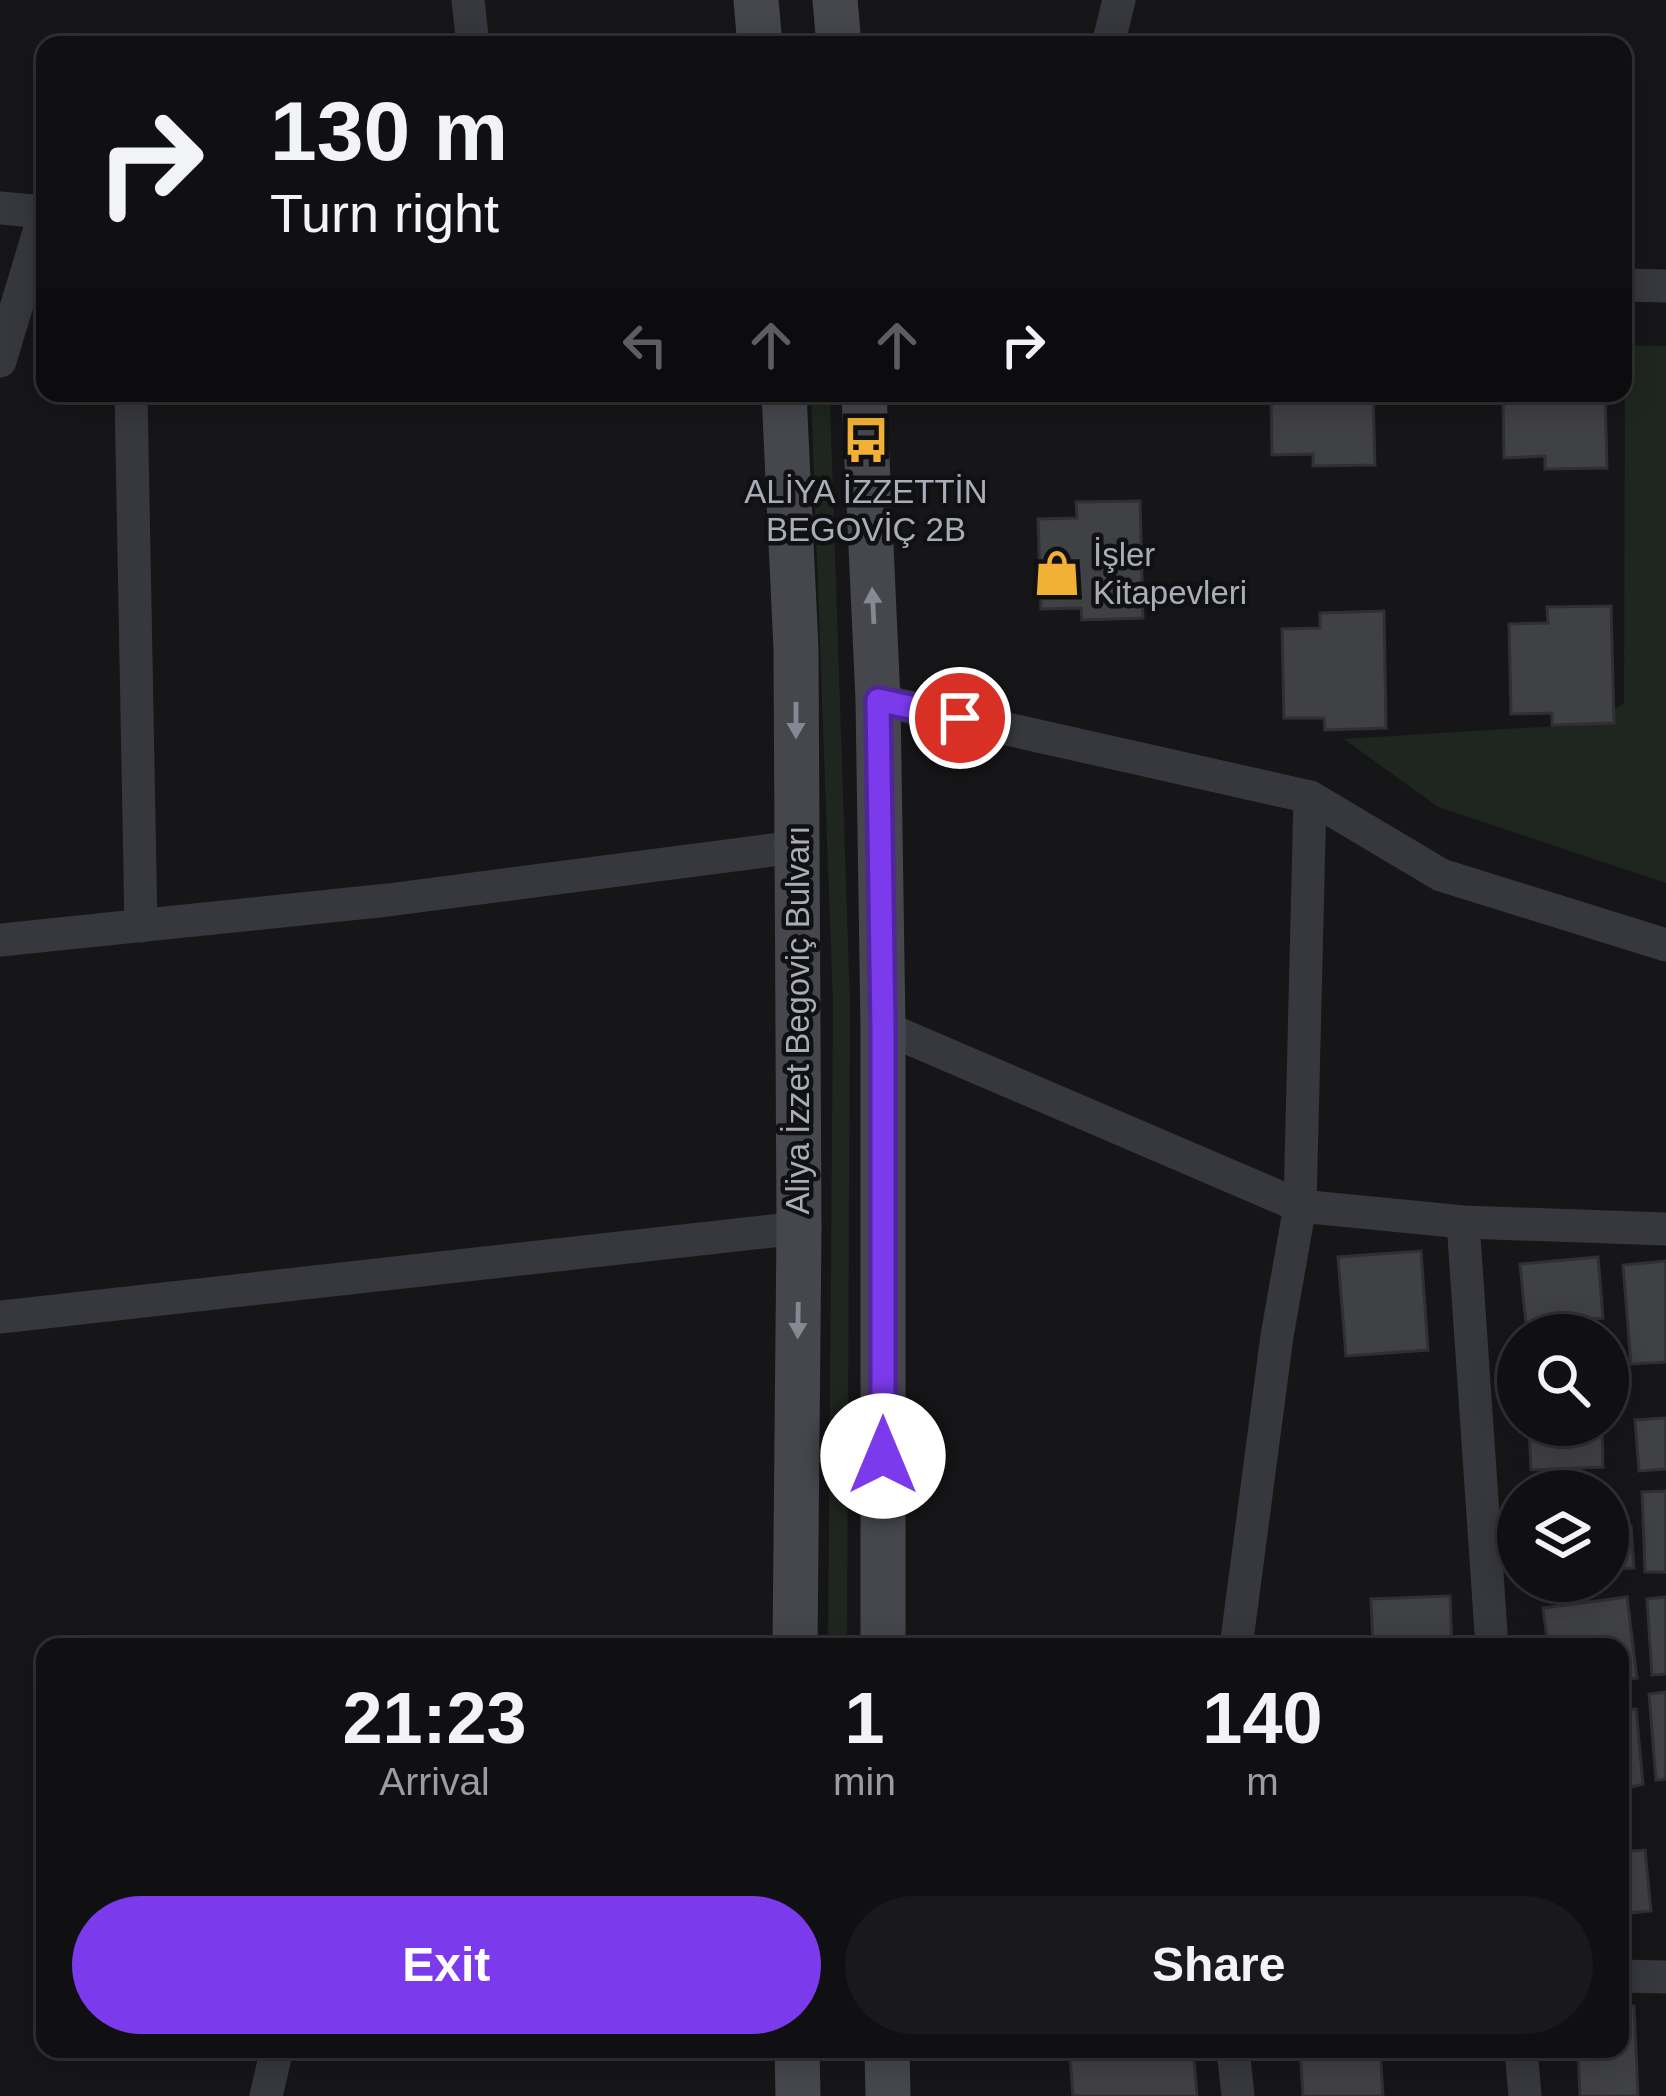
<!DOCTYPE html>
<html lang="en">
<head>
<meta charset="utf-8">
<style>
  body { margin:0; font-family:Arial,sans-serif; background:#19191b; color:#f1f3f6; height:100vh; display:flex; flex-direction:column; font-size:45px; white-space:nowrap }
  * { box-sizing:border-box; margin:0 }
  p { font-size:39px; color:#9c9d9f }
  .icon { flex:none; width:66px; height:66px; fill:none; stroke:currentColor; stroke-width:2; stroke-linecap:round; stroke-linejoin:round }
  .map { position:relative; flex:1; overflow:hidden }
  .drawer { position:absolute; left:36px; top:1638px; width:1593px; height:420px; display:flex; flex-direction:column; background:#101012; border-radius:24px; box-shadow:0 6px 30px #0003,0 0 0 3px #303032 }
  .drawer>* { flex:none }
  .guide { position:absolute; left:36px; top:36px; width:1596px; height:366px; border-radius:24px; box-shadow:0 6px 30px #0003,0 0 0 3px #303032; background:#101012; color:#f1f3f6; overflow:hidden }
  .controls { position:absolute; left:1497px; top:1314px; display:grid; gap:24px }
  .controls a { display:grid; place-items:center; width:132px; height:132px; border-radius:50%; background:#101012; box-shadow:0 6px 30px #0003,0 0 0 3px #303032; font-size:60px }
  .pin { position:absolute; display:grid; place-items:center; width:102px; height:102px; color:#fff; margin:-51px; border:6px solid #fff; border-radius:50%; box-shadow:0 3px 12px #0007 }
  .me { position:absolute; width:132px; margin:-66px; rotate:0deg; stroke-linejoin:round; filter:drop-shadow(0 0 9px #0008) }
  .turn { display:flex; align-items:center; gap:42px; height:252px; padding:0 36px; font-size:54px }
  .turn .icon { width:156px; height:156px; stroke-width:2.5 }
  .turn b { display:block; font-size:84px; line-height:102px }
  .lanes { display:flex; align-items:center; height:114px; padding:0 36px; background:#0003; justify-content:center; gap:60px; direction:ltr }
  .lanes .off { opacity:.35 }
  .eta { display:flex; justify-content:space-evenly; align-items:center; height:204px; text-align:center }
  .eta b { font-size:72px; font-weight:800; line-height:84px }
  .button { display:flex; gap:24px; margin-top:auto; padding:24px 36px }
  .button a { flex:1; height:138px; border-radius:72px; background:#7c3aed; color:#fff; font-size:48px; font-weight:800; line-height:138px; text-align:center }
  .button a+a { background:#19191b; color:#f1f3f6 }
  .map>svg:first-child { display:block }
  .green { fill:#1e261f }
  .building { fill:#404145; stroke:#303034; stroke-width:3 }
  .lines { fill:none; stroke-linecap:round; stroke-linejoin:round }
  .minor { stroke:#37383d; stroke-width:33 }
  .secondary { stroke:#45474d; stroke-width:45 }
  .oneway { fill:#858993 }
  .route-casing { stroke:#51269a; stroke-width:30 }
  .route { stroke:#7c3aed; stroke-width:21 }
  .labels { text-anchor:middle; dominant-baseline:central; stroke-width:9; stroke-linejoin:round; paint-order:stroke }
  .poi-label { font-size:33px; fill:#a8adb8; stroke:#111113 }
  .street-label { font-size:33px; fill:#a8adb8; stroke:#111113 }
</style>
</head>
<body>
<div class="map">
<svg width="1666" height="2096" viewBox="0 0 1666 2096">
  <rect width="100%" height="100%" fill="#161618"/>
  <g class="green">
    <path d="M1625 345 1666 346V883L1438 807 1344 739 1589 724 1624 703Z"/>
    <path d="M811 393H830V403L850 1004 847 1647H828L833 1005Z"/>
  </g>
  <g class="building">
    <path d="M1271 393H1373L1375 465 1313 466V454L1272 455Z"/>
    <path d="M1503 393H1605L1607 468 1545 469V456L1504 458Z"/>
    <path d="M1140 501 1143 618 1082 620 1081 608 1041 609 1038 519 1077 518 1076 502Z"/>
    <path d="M1611 606 1614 723 1552 725V713L1511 714 1509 624 1548 623 1547 607Z"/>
    <path d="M1384 611 1386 728 1325 730 1324 718H1284L1282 629 1320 628V613Z"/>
    <path d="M1421 1251 1428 1350 1346 1356 1338 1257Z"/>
    <path d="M1598 1257 1603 1318 1526 1324 1520 1264Z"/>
    <path d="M1666 1261V1362L1631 1364 1623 1265Z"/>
    <path d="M1666 1418V1469L1639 1471 1635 1420Z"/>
    <path d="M1602 1427 1603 1467 1531 1470 1529 1430Z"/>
    <path d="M1666 1491V1572H1645L1642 1492Z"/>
    <path d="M1631 1526 1634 1568 1608 1569V1527Z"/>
    <path d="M1450 1596 1452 1647H1373L1371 1599Z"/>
    <path d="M1627 1597 1637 1678 1620 1680V1647H1548L1543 1608Z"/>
    <path d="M1666 1597V1674L1652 1675 1647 1599Z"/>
    <path d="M1666 1692V1779L1656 1780 1649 1694Z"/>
    <path d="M1636 1709 1643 1784 1620 1790V1710Z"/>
    <path d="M1645 1850 1651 1911 1620 1914V1852Z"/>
    <path d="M1634 2006 1638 2096H1580L1578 2049H1620V2007Z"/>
    <path d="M1088 2049H1193L1197 2096H1073L1070 2055 1088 2054Z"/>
    <path d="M1337 2049H1380L1383 2096H1303L1300 2051Z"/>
    <path d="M1394 2049H1472V2055L1394 2057Z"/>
  </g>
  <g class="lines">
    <g class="minor">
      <path d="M468 0 473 45"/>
      <path d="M1108 45 1119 0"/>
      <path d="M0 208 45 212"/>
      <path d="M1623 285 1666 286"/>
      <path d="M0 361 45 212"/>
      <path d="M131 393 141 926"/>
      <path d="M878 700 1310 797 1441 875 1666 945"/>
      <path d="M0 940 388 900 796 847"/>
      <path d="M883 1027 1300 1206 1463 1222 1666 1229"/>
      <path d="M1463 1222 1492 1647"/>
      <path d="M0 1317 799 1228"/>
      <path d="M1236 1647 1277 1336 1300 1206 1310 797"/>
      <path d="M1620 1976 1666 1977"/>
      <path d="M1233 2049 1238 2096"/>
      <path d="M1521 2049 1525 2096"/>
      <path d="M266 2096 277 2049"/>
    </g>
    <g class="secondary">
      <path d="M756 0 760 45"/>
      <path d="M835 0 839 45"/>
      <path d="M784 393 796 649 799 1228 795 1647"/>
      <path d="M864 393 878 700 883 1027V1647"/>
      <path d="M797 2049 798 2096"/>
      <path d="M887 2049 888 2096"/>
    </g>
  </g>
  <defs><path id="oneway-solid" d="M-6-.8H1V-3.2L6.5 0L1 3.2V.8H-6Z" transform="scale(3)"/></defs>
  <g class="oneway">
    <use href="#oneway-solid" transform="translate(873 606) rotate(-93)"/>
    <use href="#oneway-solid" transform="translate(796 720) rotate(90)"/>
    <use href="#oneway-solid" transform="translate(798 1320) rotate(91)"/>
  </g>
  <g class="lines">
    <defs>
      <path id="route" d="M883 1456V1028L878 700 960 718"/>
    </defs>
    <use href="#route" class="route-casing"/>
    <use href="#route" class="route"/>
  </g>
  <defs>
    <symbol id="bus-bare" viewBox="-9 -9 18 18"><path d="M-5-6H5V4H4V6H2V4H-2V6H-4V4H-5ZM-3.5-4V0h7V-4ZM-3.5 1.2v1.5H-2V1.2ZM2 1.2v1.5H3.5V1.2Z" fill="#f2b134" stroke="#111113" stroke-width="2.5" paint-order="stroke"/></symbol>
    <symbol id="shop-bare" viewBox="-9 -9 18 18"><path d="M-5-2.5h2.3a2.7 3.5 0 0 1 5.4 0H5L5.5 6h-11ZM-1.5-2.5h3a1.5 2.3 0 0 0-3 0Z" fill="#f2b134" stroke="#111113" stroke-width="2.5" paint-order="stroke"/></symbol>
  </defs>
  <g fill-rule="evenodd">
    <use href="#bus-bare" x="833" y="407" width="66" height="66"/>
    <use href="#shop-bare" x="1024" y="540" width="66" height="66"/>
  </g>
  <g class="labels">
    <g class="poi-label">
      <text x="866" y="491">ALİYA İZZETTİN<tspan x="866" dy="38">BEGOVİÇ 2B</tspan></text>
      <text x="1093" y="554" text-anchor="start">İşler<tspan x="1093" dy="38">Kitapevleri</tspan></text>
    </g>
    <g class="street-label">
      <text transform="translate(797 1020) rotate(-90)">Aliya İzzet Begoviç Bulvarı</text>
    </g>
  </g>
</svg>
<div class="controls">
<a><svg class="icon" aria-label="search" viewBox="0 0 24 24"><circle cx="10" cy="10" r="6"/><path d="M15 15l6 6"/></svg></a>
<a><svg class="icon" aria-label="layers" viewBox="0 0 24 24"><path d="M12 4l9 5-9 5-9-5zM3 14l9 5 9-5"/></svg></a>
</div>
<div class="pin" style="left:960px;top:718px;background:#d93025"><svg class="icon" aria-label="arrive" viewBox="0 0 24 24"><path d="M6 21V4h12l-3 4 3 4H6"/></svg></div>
<svg class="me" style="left:883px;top:1456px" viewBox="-20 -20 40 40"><circle r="19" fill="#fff"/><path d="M0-13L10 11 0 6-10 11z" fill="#7c3aed"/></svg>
<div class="guide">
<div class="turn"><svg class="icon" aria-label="right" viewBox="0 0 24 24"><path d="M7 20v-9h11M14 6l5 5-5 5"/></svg><div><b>130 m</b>Turn right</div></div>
<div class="lanes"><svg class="icon off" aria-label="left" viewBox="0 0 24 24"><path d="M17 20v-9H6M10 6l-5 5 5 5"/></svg><svg class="icon off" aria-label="ahead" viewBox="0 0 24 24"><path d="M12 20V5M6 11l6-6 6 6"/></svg><svg class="icon off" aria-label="ahead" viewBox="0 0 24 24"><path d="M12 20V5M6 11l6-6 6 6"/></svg><svg class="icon" aria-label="right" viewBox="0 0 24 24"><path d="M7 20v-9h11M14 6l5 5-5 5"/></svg></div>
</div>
<section class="drawer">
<div class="eta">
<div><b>21:23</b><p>Arrival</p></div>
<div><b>1</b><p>min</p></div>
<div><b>140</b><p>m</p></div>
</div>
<div class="button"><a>Exit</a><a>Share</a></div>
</section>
</div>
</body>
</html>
